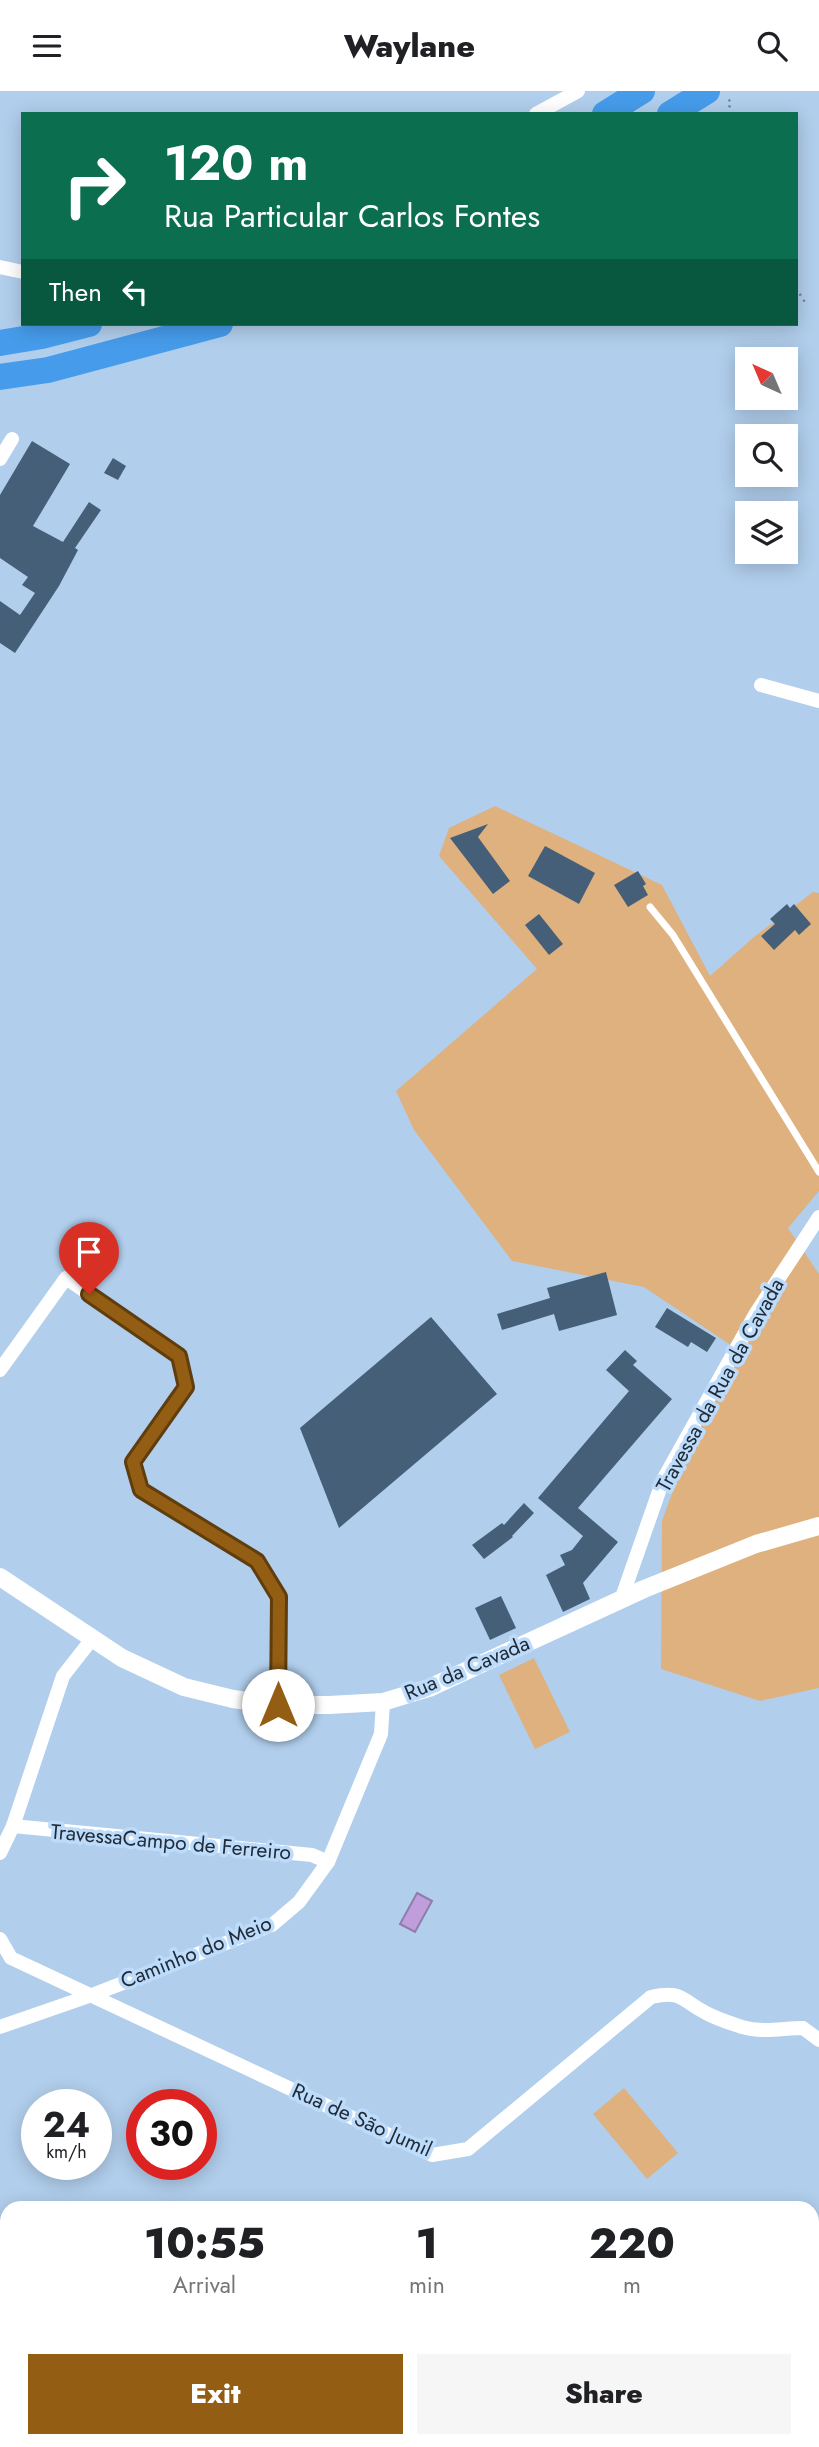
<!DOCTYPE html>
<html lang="en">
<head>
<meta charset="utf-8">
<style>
  body { margin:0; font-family:Jost,sans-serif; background:#f6f6f6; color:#202124; height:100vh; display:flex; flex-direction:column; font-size:26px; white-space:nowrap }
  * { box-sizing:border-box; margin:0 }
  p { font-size:23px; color:#757577 }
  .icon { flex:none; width:38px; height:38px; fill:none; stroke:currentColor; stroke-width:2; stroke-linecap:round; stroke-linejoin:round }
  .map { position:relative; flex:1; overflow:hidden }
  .sheet { position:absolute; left:0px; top:2110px; width:819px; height:247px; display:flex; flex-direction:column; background:#fff; border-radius:21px 21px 0 0; box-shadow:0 4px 18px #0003 }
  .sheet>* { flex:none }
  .banner { position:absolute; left:21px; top:21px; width:777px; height:214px; border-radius:0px; box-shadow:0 4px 18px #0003; background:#0b6e4f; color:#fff; overflow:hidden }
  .needle { width:46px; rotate:316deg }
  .buttons { position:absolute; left:735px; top:256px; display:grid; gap:14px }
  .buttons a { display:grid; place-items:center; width:63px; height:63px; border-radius:0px; background:#fff; box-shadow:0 4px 18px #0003; font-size:35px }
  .speed { position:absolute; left:21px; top:1998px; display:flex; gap:14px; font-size:35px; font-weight:700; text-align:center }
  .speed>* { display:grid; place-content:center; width:91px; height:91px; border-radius:50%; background:#fff; box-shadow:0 4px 18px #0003; line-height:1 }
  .speed small { font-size:18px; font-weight:400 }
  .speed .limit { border:10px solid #d22; background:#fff; color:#111 }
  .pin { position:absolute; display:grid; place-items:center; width:60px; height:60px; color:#fff; margin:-72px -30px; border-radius:50% 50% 50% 0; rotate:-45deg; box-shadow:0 0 7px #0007 }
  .pin .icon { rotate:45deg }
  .me { position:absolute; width:77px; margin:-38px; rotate:0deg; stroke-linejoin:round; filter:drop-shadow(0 0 5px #0008) }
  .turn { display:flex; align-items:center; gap:24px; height:147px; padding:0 28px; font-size:32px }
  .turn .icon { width:91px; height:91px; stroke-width:2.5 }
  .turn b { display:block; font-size:49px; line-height:60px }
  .then { display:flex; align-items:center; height:66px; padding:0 28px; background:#0003; gap:14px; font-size:26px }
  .eta { display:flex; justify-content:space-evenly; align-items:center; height:119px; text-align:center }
  .eta b { font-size:42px; font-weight:800; line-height:49px }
  .cta { display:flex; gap:14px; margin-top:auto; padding:14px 28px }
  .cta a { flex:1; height:80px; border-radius:0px; background:#935e14; color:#fff; font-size:28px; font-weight:800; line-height:80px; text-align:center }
  .cta a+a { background:#f6f6f6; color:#202124 }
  header { display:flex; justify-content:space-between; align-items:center; height:91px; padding:0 28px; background:#fff; font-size:32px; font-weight:800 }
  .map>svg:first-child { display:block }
  .green { fill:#deb17e }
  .water { fill:#bf9edb; stroke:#8f7caa; stroke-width:2 }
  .building { fill:#455f79 }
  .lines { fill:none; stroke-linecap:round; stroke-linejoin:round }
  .path { stroke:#6e8398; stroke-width:2.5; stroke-dasharray:2 5; stroke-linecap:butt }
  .service { stroke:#fff; stroke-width:7 }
  .minor { stroke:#fff; stroke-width:14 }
  .tertiary { stroke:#fff; stroke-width:18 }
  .motorway { stroke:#469ceb; stroke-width:26 }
  .route-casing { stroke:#603d0d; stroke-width:18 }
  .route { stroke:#935e14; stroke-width:12 }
  .labels { text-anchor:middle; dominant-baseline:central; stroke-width:7; stroke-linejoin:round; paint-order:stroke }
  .street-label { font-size:21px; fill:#202b37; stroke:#bddbfa }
</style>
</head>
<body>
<header><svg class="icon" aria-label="menu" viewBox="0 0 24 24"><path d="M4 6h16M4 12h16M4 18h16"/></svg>Waylane<svg class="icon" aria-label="search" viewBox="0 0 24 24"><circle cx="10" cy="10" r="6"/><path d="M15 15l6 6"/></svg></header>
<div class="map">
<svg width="819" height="2356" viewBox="0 0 819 2356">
  <rect width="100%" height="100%" fill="#b1ceec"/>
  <g class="green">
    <path d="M495 715 662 794 710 885 754 846 813 801 819 802V1100L788 1137 819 1183V1597L760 1610 661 1578 662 1430 699 1328 741 1261 644 1196 512 1170 414 1039 396 1000 537 878 439 765 449 737Z"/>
    <path d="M534 1567 570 1641 535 1658 499 1584Z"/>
    <path d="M624 1997 678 2062 647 2088 593 2023Z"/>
    <path d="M812 2235 819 2242V2356H553L548 2350H812Z"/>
  </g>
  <path class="water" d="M417 1802 432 1810 415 1841 400 1833Z"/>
  <g class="building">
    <path d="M32 350 70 373 33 435 63 451 89 411 101 419 75 457 78 459 59 495 15 562 0 552V510L20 524 35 502 22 494 28 486 0 467V404Z"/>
    <path d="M113 367 126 375 118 389 104 382Z"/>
    <path d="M488 733 478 746 510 790 493 803 450 747Z"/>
    <path d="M545 755 595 782 579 813 528 785Z"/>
    <path d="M638 780 646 793 643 795 648 804 628 816 614 794Z"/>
    <path d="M787 813 790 817 794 813 811 833 799 844 795 839 774 859 761 845 775 833 770 828Z"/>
    <path d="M539 823 563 853 549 864 525 834Z"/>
    <path d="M606 1181 617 1224 559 1240 554 1223 502 1239 497 1223 550 1207 547 1197Z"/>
    <path d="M667 1217 716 1247 707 1261 691 1251 688 1256 655 1236Z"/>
    <path d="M431 1226 497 1303 339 1437 300 1337Z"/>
    <path d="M625 1259 637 1270 633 1274 672 1308 578 1417 618 1451 583 1492 590 1508 563 1521 546 1484 565 1474 560 1464 572 1459 583 1445 538 1407 629 1300 606 1279Z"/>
    <path d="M524 1412 534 1422 512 1445 513 1446 484 1468 472 1454 502 1432 504 1434Z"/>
    <path d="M501 1505 516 1537 490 1549 475 1517Z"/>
  </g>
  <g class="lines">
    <g class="path">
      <path d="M727 23 731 11 727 7"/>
      <path d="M796 197 806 213"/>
    </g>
    <g class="service">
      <path d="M650 816 673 844 819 1081"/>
      <path d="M66 1187 97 1139"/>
    </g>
    <g class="minor">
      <path d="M536 23 578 0"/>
      <path d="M0 176 23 181"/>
      <path d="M0 368 12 348"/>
      <path d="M761 594 819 610"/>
      <path d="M0 1279 66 1187 179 1265 186 1296 133 1371 141 1399 257 1470 279 1506 278 1614"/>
      <path d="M621 1509 663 1389 756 1222 819 1126"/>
      <path d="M13 1735 312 1764 328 1771"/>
      <path d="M0 1762 13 1735 63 1585 92 1548"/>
      <path d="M0 1848 11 1867 432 2064 468 2058 651 1906C684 1899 680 1909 706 1922 717 1928 730 1932 742 1936 763 1942 783 1937 803 1937L819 1949"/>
      <path d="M0 1936 92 1904 272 1834 299 1811 328 1771 381 1643 383 1611"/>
    </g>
    <path class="tertiary" d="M0 1486 122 1567 184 1596 233 1608 278 1614H329L383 1611 429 1597 644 1498 756 1453 819 1435"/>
    <g class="motorway">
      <path d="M605 23 642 0"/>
      <path d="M670 23 707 0"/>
      <path d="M0 252 42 245 89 233"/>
      <path d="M0 286 48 279 220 233"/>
    </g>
  </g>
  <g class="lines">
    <defs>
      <path id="route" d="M89 1203 179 1265 186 1296 133 1371 141 1399 257 1470 279 1506 278 1614"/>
    </defs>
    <use href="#route" class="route-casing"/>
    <use href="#route" class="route"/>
  </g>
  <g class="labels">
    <g class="street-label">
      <text transform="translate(720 1294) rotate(-61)">Travessa da Rua da Cavada</text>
      <text transform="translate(467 1577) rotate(-23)">Rua da Cavada</text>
      <text transform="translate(171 1751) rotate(5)">TravessaCampo de Ferreiro</text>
      <text transform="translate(196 1861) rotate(-22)">Caminho do Meio</text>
      <text transform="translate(362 2029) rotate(24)">Rua de São Jumil</text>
    </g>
  </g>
</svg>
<div class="buttons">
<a><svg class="needle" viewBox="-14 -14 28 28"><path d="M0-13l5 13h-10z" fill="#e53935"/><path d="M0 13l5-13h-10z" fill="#757577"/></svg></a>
<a><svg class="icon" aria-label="search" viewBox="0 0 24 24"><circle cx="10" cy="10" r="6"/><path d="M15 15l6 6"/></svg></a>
<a><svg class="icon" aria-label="layers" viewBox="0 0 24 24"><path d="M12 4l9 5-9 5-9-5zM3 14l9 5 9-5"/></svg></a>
</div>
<div class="speed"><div>24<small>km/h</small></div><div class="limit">30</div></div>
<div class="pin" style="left:89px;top:1203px;background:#d93025"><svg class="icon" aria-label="arrive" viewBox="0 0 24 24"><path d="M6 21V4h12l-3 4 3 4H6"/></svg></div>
<svg class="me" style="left:278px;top:1614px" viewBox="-20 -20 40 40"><circle r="19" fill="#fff"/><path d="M0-13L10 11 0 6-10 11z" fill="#935e14"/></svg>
<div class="banner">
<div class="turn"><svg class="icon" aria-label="right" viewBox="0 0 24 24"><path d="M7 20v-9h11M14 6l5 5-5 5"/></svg><div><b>120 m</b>Rua Particular Carlos Fontes</div></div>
<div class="then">Then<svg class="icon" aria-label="left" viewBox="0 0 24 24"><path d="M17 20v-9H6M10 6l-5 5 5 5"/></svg></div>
</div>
<section class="sheet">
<div class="eta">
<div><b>10:55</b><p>Arrival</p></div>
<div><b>1</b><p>min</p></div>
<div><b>220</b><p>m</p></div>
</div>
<div class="cta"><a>Exit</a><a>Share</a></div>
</section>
</div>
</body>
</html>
